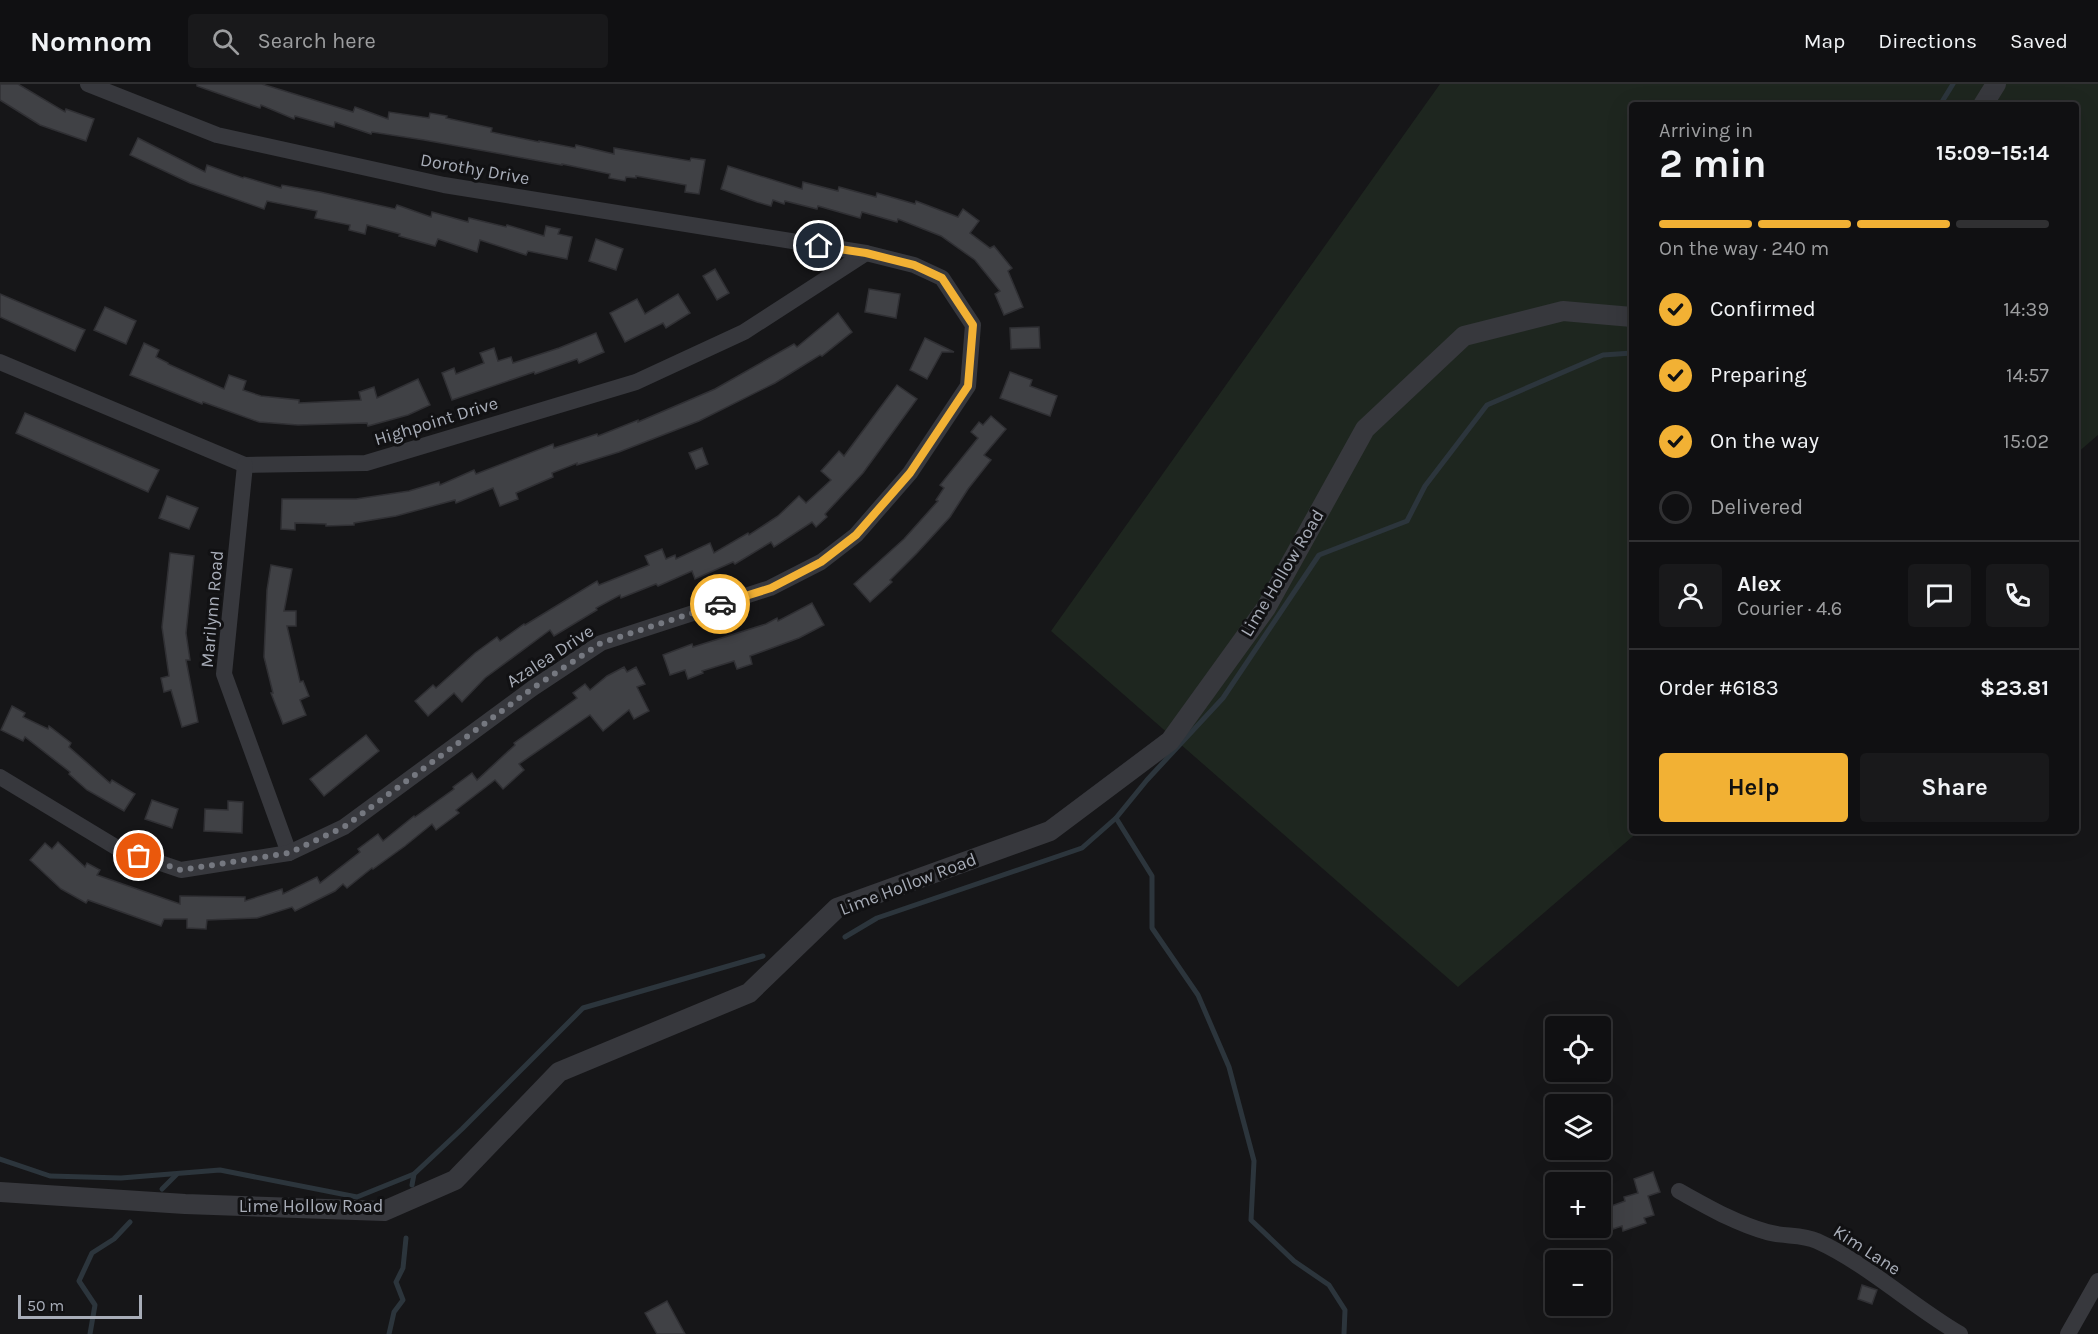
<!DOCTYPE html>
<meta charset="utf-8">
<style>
:root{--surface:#101012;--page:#19191b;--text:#f1f3f6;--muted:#9c9d9f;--line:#303032;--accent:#f2b134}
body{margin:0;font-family:Karla,sans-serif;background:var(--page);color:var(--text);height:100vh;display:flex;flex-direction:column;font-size:22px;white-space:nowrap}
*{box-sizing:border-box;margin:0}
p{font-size:20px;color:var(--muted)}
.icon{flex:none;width:33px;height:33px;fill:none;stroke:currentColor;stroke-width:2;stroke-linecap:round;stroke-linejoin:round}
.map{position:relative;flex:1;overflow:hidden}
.drawer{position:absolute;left:1629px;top:18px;width:450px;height:732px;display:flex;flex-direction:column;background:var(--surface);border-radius:6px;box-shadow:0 6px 24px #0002,0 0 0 2px var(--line)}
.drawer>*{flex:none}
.fabs{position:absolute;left:1545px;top:932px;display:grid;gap:12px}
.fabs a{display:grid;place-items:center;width:66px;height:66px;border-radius:6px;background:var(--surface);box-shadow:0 6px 24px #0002,0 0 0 2px var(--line);font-size:30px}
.scale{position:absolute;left:18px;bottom:15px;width:124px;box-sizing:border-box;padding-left:6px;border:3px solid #a8adb8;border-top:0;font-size:16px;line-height:21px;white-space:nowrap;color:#a8adb8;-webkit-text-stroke:4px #111113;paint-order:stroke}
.pin{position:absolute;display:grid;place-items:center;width:51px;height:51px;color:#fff;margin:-26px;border:3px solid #fff;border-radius:50%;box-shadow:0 2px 6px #0007}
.courier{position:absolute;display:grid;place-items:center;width:60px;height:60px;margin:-30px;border:4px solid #f2b134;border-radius:50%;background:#fff;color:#222;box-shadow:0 2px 8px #0007}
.summary em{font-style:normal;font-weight:700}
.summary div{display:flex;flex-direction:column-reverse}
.summary{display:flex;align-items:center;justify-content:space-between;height:102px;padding:0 30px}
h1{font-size:39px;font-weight:700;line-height:45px}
.bar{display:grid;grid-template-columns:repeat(4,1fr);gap:9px 6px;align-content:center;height:72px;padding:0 30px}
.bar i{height:8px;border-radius:4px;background:var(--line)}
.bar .active{background:var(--accent)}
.bar p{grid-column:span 4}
.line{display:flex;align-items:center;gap:15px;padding:0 30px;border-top:2px solid var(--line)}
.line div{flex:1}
.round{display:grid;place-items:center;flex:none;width:63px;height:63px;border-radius:6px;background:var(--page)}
ol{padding:0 30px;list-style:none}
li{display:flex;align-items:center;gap:18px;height:66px}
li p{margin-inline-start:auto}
li .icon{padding:6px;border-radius:50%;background:var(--accent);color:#111;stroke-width:4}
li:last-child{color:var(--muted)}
li i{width:33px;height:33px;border:3px solid var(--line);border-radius:50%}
.cta{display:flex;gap:12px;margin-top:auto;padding:12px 30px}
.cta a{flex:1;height:69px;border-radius:6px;background:var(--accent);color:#111;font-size:24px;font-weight:700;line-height:69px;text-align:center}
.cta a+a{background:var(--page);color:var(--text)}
header{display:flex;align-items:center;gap:36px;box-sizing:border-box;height:84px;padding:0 30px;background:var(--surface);border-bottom:2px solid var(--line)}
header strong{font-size:28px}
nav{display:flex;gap:33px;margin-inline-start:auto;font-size:21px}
.search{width:420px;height:54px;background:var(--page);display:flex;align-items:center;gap:15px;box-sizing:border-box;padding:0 21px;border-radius:6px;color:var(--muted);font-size:22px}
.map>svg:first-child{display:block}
</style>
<header>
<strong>Nomnom</strong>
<div class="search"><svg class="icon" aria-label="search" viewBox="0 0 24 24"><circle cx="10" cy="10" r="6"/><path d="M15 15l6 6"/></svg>Search here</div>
<nav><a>Map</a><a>Directions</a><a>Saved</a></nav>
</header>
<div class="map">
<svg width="2098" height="1250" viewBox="0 0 2098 1250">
<rect width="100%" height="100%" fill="#161618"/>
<path fill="#1e261f" d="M1440,0H2098V351L2076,370V21H1632V747H1639L1458,903L1051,547Z"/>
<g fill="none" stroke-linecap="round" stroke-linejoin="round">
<g stroke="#2c353c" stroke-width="5">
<path d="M1940,21L1953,0"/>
<path d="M1116,734L1152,792V844L1198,911L1229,983L1254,1077L1251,1136L1294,1177L1329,1201L1345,1226L1344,1250"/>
<path d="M845,853L877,834L1082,764L1116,734L1147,696L1223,614L1319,471L1407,437L1425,402L1487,321L1603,271L1632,269"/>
<path d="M0,1075L50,1092L121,1094L220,1086L357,1113L414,1090L462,1045L583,924L763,872"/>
<path d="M412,1101L414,1090"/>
<path d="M162,1105L177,1090"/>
<path d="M90,1250L95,1221L79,1197L92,1169L114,1155L130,1138"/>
<path d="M389,1250L394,1228L403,1216L396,1198L403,1184L406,1154"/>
</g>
</g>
<g fill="#404145" stroke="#303034" stroke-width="1.5">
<path d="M0,0H18L65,28L66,25L94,35L86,57L40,41L0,16Z"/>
<path d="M197,0H262L353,28L355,23L388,35L389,28L429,34L430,29L447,32L446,34L492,44L491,48L539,58V57L575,64L576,61L614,70V64L690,77L691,74L705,76L700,105L699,110L685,108L686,101L636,92V94L626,93L625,97L609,94L610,90L562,80V81L424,56L372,48L371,50L335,38L334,43L295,32L294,35L261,21L260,24L197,2Z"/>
<path d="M138,54L205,88L207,81L243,94L244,93L281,104L282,101L320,108L395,125L397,121L431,133L432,128L468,138L469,134L506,143L507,141L544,152L546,142L560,145L558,150L572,153L567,175L528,167L526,171L480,156L477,168L438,155L435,162L399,152L400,150L367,141L365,150L349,146L350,141L315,134L317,127L267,117L264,125L190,99L130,71Z"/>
<path d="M728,82L802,105L803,98L838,107L839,103L876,113L877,109L915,120L916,117L958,133L963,125L979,137L970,149L990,164L994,162L1012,184L1008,187L1023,223L1004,231L995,210L1000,207L975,176L941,152L898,135L897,138L862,128L860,134L818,122L817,125L785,117L784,120L773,116L771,122L757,118L721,105Z"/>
<path d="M596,155L623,165L616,186L589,177Z"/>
<path d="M715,185L729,209L717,216L703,192Z"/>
<path d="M869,205L900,210L896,234L865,228Z"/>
<path d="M0,210L85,246L75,267L0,233Z"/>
<path d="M678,210L690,229L666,244L663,239L625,258L610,229L637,215L645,230Z"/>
<path d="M105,223L136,237L126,260L94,246Z"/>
<path d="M838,229L852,248L822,272L820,271L775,299L699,337L619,368L577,381V379L552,389L553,393L516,409L518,415L500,422L493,404L456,419L455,416L396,432L354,439V441L326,442V440L295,439V446L281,445L282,415H356L409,407L439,398L440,401L474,386L476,390L553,360L554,364L597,350L598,352L638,336V338L715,305L794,260L797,263Z"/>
<path d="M1039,243L1040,264L1011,265L1010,244Z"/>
<path d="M596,249L604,268L579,279L577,275L535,290L534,288L452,316L442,289L454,284L456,290L484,279L480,269L494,264L498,277L511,273L513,279L559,264Z"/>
<path d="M925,254L954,268H942L927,295L910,286Z"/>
<path d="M144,259L159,266L156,273L168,279V280L224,305L229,291L246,297L243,306L261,312L299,316V319L361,316L359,308L374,303L377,314L418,295L430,321L408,331L368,342L367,339L298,341L259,338L203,318L202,320L130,291Z"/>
<path d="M1010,288L1032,296L1030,302L1057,312L1050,332L1000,314Z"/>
<path d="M897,301L917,315L863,389L825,430L827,433L816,443L812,438L774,463L771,458L735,480L733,478L695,495L692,487L658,502L656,500L621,514L620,511L596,524L597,526L554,552L550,546L485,594L462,618L454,609L428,632L415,617L433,601L436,604L475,569L497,553L500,557L524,540L525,541L597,497L599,501L649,481L645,472L662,465L666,475L675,471L676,475L710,459L714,469L748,449L749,451L778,432L799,412L806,419L831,396L821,387L839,367L844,372Z"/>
<path d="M25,329L159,386L148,408L16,349Z"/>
<path d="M991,332L1006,345L984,371L991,376L968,405L950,433L917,469L890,496L892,498L870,518L854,500L904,455L938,417L936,416L944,404L940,401L978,354L971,348L979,338L983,341Z"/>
<path d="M702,364L708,380L696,385L689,369Z"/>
<path d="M167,412L198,424L189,445L159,434Z"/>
<path d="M170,469L194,472L186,549L190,576H186L198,638L182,643L171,606L164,608L161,594L169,592L162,543Z"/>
<path d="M271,481L292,485L284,527H296V542H287L300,598L303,597L309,612L300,616L306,631L283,640L271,609H273L264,573L267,506Z"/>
<path d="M812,519L824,541L799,554L750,572L752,580L737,585L734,577L702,587L703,589L688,595L685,586L670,591L663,571L692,560L693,563L766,540L777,534L778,537Z"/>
<path d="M624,583L627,588L636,583L645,600L637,603L649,627L634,635L629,626L603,647L590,631L519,680L524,686L503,705L495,696L456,726L459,729L436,746L432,740L405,762L373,785L372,784L347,804L343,800L335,807L295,827L292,823L257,834L207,836L206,845L187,844V835H164L161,842L88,816L86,819L61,805L30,776L45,759L52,765L58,758L85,783L87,779L100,786L97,791L180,820V812L245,813V817L282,805L283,810L317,793L320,799L360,768L358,765L378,750L383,757L414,732L415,733L454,705L453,703L472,689L477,696L515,661L514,659L577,614L573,609L585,600L590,606L607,592Z"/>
<path d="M12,622L25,629L23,633L48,645L49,642L71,659L69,663L110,699L112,696L135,710L124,727L87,706L69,690L70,688L25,653L23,657L1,646Z"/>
<path d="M366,651L379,667L324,712L310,695Z"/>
<path d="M152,716L178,725L172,744L145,735Z"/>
<path d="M228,717L243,718L242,749L204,747L205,725L228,726Z"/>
<path d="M1653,1088L1660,1108L1648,1112L1654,1131L1644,1134L1646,1139L1623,1147L1622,1142L1613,1145L1606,1124L1625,1117L1624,1113L1638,1109L1634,1095Z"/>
<path d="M1862,1201L1877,1206L1872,1220L1858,1215Z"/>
<path d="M667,1217L685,1250H657L645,1229Z"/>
</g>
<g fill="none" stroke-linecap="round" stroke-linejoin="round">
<g stroke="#37383d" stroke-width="16">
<path d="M0,278L245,381L366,379L636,298L744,248L866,169"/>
<path d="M245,381L224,590L289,769"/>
<path d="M0,693L119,765L181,786L289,769L344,743L533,604L601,559L770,504L821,478L856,451L910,389L968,302L973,241L942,194L914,181L866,169L444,101L217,51L88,0"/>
<path d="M1679,1107C1708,1123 1735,1139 1767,1148C1783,1153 1802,1150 1817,1157C1866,1179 1912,1222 1960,1250"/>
<path d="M2068,1250L2098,1197"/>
</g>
<g stroke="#37383d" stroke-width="20">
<path d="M1983,21L1996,0"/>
<path d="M0,1108L185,1120L384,1127L455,1096L559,988L749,909L837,824L1050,747L1170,657L1266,524L1365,345L1464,252L1563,227L1632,233"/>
</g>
</g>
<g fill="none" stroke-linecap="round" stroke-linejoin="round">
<path stroke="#757880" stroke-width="6" stroke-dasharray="0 10.8" d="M139,772L181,786L289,769L344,743L533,604L601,559L720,520"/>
<path stroke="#f2b134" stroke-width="8" d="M720,520L771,504L821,478L856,451L910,389L968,302L973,241L942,194L914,181L866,169L819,162"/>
</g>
<g text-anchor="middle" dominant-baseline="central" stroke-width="6" stroke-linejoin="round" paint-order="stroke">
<g font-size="18" fill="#a8adb8" stroke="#111113">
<text transform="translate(475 85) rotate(10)">Dorothy Drive</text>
<text transform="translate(436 337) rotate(-17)">Highpoint Drive</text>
<text transform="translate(1282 489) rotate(-59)">Lime Hollow Road</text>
<text transform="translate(212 525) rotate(-85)">Marilynn Road</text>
<text transform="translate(550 572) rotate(-33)">Azalea Drive</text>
<text transform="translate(908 800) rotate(-21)">Lime Hollow Road</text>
<text x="311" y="1122">Lime Hollow Road</text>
<text transform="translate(1867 1166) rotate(33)">Kim Lane</text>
</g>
</g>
</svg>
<div class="fabs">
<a><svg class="icon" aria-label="locate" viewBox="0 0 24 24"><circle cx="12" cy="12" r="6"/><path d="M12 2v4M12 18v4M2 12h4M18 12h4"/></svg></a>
<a><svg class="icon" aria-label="layers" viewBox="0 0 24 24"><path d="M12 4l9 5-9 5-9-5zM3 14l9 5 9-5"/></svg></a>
<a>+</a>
<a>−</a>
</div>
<div class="scale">50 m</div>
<div class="pin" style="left:139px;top:772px;background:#ea580c"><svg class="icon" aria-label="bag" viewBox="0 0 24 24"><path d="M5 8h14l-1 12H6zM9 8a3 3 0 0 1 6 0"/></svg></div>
<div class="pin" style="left:819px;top:162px;background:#1f2937"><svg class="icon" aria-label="home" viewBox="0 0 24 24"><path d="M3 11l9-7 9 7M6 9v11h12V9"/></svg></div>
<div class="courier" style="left:720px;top:520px"><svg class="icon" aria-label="car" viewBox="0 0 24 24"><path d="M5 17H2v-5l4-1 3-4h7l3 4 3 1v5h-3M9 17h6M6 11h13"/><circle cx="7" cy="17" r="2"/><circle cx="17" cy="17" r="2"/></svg></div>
<section class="drawer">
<div class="summary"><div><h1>2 min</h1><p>Arriving in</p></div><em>15:09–15:14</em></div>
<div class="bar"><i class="active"></i><i class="active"></i><i class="active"></i><i></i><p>On the way · 240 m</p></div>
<ol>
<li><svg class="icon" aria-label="check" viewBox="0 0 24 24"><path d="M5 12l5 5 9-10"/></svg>Confirmed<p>14:39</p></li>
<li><svg class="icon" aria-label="check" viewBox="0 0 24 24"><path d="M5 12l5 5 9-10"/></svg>Preparing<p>14:57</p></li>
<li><svg class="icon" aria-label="check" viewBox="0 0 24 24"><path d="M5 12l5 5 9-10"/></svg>On the way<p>15:02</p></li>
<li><i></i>Delivered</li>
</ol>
<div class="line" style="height:108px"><a class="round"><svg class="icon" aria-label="person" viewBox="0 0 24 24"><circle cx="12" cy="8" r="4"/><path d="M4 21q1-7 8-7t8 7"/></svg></a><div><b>Alex</b><p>Courier · 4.6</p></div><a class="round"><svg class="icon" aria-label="chat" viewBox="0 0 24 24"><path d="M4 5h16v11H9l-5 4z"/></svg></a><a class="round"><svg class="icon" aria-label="phone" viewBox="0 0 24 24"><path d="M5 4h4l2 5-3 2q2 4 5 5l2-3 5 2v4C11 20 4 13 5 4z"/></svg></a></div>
<div class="line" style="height:78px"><div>Order #6183</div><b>$23.81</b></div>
<div class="cta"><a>Help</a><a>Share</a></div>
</section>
</div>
